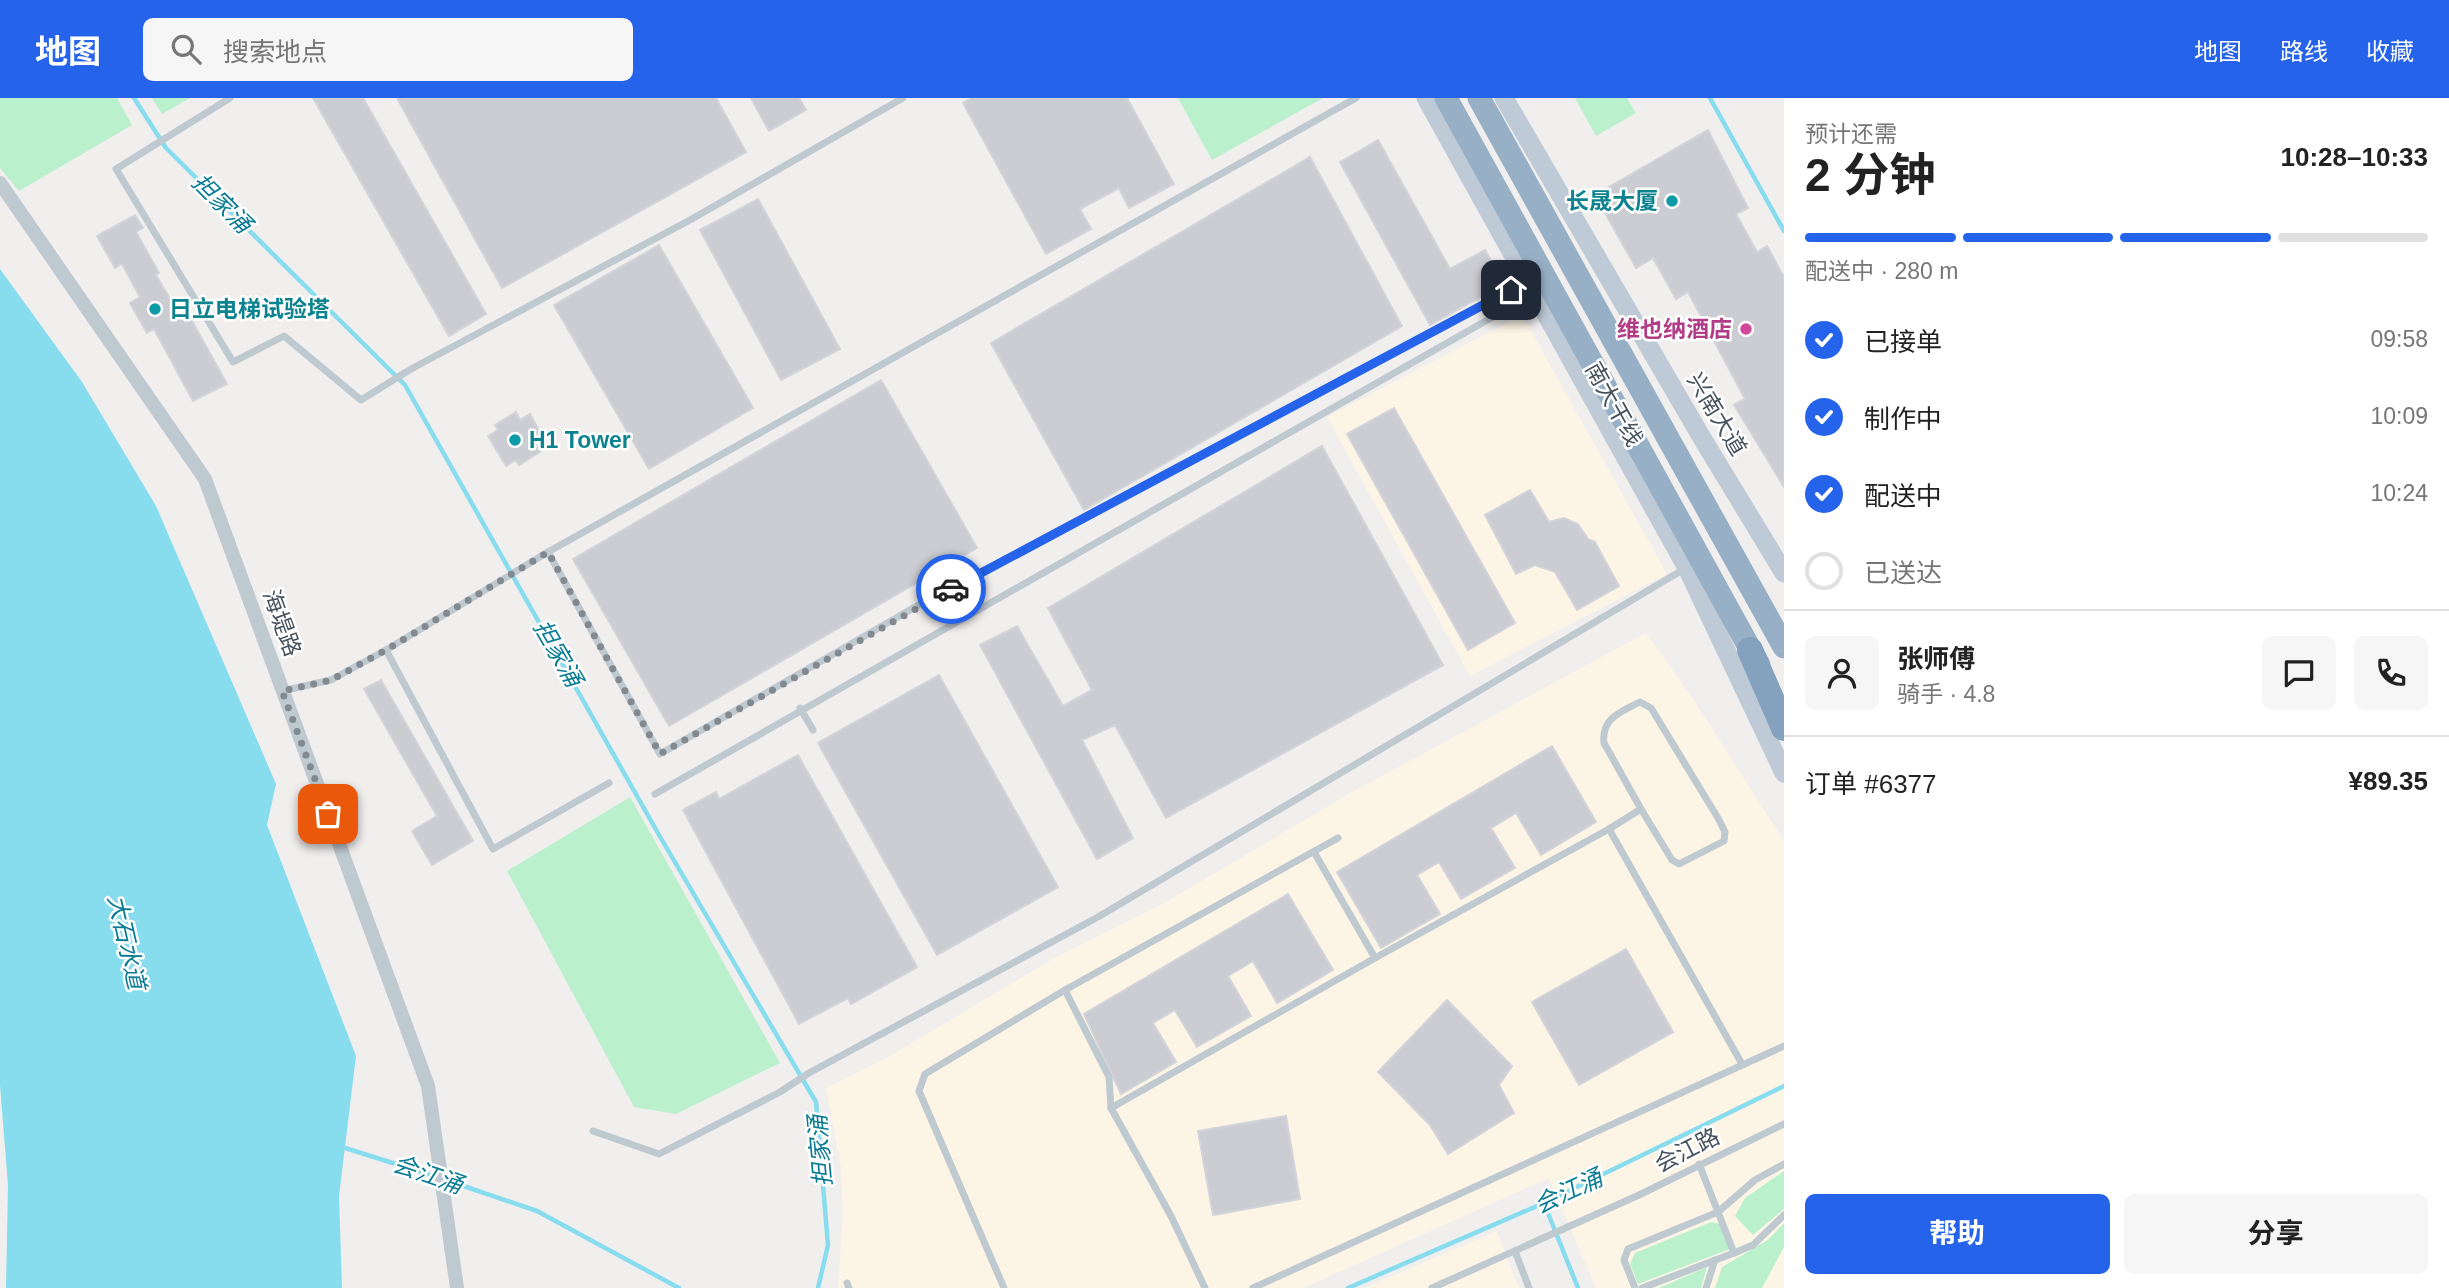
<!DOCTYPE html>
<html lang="zh">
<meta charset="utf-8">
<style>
:root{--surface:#fff;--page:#f6f6f6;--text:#222;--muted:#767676;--line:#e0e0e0;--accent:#2563eb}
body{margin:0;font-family:Helvetica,"Noto Sans SC",sans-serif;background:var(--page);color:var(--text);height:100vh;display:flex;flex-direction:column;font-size:26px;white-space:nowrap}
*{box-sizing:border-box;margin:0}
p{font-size:23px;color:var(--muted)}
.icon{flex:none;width:38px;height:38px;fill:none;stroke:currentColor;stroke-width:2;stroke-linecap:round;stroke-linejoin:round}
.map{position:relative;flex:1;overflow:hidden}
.drawer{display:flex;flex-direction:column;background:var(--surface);width:665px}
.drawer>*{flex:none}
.pin{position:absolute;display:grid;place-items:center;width:60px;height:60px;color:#fff;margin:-30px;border-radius:14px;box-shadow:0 4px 10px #0006}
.courier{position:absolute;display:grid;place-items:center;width:70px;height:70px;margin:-35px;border:5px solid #2563eb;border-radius:50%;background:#fff;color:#222;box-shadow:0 2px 9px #0007}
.overview em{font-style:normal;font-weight:700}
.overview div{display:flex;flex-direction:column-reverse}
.overview{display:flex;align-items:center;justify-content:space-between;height:119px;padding:0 21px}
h1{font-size:46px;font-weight:700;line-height:52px}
.bar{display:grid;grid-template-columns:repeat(4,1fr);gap:10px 7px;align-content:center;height:84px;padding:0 21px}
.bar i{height:9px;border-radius:5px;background:var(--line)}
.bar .current{background:var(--accent)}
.bar p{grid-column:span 4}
.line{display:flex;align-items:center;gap:18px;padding:0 21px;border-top:2px solid var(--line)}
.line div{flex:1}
.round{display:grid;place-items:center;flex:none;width:74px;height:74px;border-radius:10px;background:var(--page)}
ol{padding:0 21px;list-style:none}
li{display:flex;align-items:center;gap:21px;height:77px}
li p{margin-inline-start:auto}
li .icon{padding:7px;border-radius:50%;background:var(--accent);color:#fff;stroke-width:4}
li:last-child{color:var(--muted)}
li i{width:38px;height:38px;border:4px solid var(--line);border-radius:50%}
.action{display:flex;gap:14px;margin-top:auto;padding:14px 21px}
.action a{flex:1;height:80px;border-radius:10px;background:var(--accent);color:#fff;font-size:28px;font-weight:700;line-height:80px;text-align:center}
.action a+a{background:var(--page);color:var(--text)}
header{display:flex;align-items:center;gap:42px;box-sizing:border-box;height:98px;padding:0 35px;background:var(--accent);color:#fff}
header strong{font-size:33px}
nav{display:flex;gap:38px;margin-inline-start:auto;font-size:24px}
.search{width:490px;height:63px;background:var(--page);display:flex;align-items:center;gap:18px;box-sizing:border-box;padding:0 24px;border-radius:10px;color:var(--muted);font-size:26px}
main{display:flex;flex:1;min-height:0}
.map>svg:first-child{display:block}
</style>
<header>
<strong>地图</strong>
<div class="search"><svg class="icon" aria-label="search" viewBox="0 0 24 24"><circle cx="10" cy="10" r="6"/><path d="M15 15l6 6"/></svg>搜索地点</div>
<nav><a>地图</a><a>路线</a><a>收藏</a></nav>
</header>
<main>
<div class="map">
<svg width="1784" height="1190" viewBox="0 0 1784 1190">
<rect width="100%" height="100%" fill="#f1eeee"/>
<g fill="#fcf5e6">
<path d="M1522,217L1667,476L1470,578L1327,319Z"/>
<path d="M1646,535L1693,601L1784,743V1190H1596L1549,1080L1303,1190H838L843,1118L841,1070L826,990L892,957L1056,859L1168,803L1347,697Z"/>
<path d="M1497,1133L1519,1190H1365Z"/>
</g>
<g fill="#bbf0cd">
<path d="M0,0H117L132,27L19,93L0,70Z"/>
<path d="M152,0H190L162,16Z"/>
<path d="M1178,0H1323L1212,62Z"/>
<path d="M1575,0H1627L1636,15L1596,38Z"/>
<path d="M630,699L780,965L676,1016L634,1009L507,773Z"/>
<path d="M1784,1073V1111L1753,1137L1735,1118L1745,1100Z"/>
<path d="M1711,1124L1720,1126L1730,1151L1638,1186L1630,1166L1635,1155Z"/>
<path d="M1784,1125V1149L1762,1190H1715L1722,1169L1768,1142Z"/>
<path d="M1707,1169L1701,1190H1659Z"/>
</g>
<path fill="#87dcee" d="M0,171L82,284L156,408L276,686L267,727L356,958L339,1098L342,1190H6L8,1087L0,987Z"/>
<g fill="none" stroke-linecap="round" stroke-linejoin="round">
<g stroke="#87dcee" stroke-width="4.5">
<path d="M134,0L166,50L405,287L659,737L816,1004L828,1147L818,1190"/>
<path d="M1710,0L1784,133"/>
<path d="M342,1049L437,1079"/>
<path d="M446,1082L537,1113L679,1190"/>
<path d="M1544,1105L1578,1190"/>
<path d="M1348,1190L1544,1105L1784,988"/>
</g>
</g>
<g fill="#cbcdd3" stroke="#d2d4da" stroke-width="2">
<path d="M313,0H363L486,216L449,238Z"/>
<path d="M397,0H716L746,54L502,190Z"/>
<path d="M751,0H799L806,12L769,33Z"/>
<path d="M972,0H1127L1174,86L1129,110L1119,90L1080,111L1091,131L1046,156L963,5Z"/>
<path d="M1708,32L1748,110L1736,116L1757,154L1767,148L1784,179V389L1734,307L1745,301L1688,194L1676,201L1653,160L1636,170L1595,97Z"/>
<path d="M1378,42L1450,171L1485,152L1504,186L1430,227L1340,64Z"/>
<path d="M1310,59L1402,228L1084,412L991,245Z"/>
<path d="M758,101L840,251L781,282L700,132Z"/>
<path d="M135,117L143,130L136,134L159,175L156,177L179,216L186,212L227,286L193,303L154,231L147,235L130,205L140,199L122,166L115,170L97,138Z"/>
<path d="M659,147L753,310L649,371L554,207Z"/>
<path d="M881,282L977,450L669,628L573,461Z"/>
<path d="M1394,310L1515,525L1468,552L1347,336Z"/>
<path d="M516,314L520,322L530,316L543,340L535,345L540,354L519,367L516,362L506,368L488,338L498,332L495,327Z"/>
<path d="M1322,348L1443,567L1166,720L1115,627L1082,642L1133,740L1097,761L980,547L1017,528L1063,608L1092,592L1048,510Z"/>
<path d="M1530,392L1549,424L1564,420L1578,426L1588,441L1595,444L1619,488L1577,512L1555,474L1535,467L1516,476L1485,417Z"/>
<path d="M939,577L1058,789L937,857L818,645Z"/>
<path d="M381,582L473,743L432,767L412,733L437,718L364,591Z"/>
<path d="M1552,648L1596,724L1541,757L1516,715L1491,730L1515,770L1461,801L1439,764L1417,777L1440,816L1381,850L1337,774Z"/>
<path d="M798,657L917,869L851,906L848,900L799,926L683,712L716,694L719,701Z"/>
<path d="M1288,796L1333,872L1277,905L1253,863L1228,878L1251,918L1197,949L1175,912L1153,925L1176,964L1121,996L1084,916Z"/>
<path d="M1626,851L1673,934L1579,987L1532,904Z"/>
<path d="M1447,902L1512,968L1499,987L1514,1015L1448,1056L1430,1027L1378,974Z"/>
<path d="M1286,1018L1300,1101L1213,1117L1198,1033Z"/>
</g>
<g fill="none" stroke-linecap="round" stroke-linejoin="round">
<g stroke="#bec9d0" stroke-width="7">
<path d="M230,0L116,71L233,264L284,238L361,302L411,271L690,122L903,0"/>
<path d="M548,454L1356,0"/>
<path d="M282,593L331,582L386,552"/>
<path d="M800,610L813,632"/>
<path d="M609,685L493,751L386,552L548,454L660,656L915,509L1511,192"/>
<path d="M655,696L1533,196"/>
<path d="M1609,731L1641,711L1672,762L1679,766L1724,743L1725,734L1718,720L1651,610L1640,604C1621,614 1601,620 1604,645L1641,711"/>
<path d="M1314,754L1375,860L1609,731L1742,966"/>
<path d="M1065,892L1109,979L1111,1010"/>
<path d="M593,1033L659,1056L780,994L809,975L1098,819L1686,470"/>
<path d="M1515,1153L1529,1190"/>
<path d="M1734,1155L1753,1147L1784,1117"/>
<path d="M847,1185L849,1190"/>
<path d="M1004,1190L919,993L925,976L1065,892L1338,740"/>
<path d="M1205,1190L1171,1118L1111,1010L1375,860"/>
<path d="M1253,1190L1784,948"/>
<path d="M1432,1190L1639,1097L1784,1026"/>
<path d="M1635,1190L1624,1162L1628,1151L1718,1114L1699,1066"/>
<path d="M1642,1190L1734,1155L1718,1114L1755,1082L1784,1066"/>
<path d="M1706,1190L1715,1162"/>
</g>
<path stroke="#bec9d0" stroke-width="14" d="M0,85L205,381L428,988L457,1190"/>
<g stroke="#becad5" stroke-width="19">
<path d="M1426,0L1687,470L1784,675"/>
<path d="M1504,0L1702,340L1784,475"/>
</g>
<g stroke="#98b0c6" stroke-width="23">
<path d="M1446,0L1759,567"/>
<path d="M1479,0L1784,549"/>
</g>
<path stroke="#84a2be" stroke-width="26" d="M1750,552L1784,630"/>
</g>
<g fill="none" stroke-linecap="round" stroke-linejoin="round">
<path stroke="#82898f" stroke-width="7" stroke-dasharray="0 12.6" d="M328,716L282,593L331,582L386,552L548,454L660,656L951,491"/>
<path stroke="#2563eb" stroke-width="9" d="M951,491L1511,192"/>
</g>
<g fill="#0f9aa8" stroke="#fff" stroke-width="2.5">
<circle cx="1672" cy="103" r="7"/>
<circle cx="155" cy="211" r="7"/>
<circle cx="515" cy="342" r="7"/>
</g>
<circle fill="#d1479c" stroke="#fff" stroke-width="2.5" cx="1746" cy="231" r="7"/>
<g text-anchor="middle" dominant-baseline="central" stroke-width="5" stroke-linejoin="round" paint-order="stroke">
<g font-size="23" font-weight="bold" fill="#0d838f" stroke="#fff" text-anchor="start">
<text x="1658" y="103" text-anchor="end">长晟大厦</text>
<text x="169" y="211">日立电梯试验塔</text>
<text x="529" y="342">H1 Tower</text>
</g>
<g font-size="23" font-weight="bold" fill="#b23c85" stroke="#fff" text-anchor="end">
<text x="1732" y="231">维也纳酒店</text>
</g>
<g font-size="23" fill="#46525c" stroke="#fff">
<text transform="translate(1614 306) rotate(61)">南大干线</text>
<text transform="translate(1717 316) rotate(59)">兴南大道</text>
<text transform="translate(282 525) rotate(70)">海堤路</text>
<text transform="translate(1687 1052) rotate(-27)">会江路</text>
</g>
<g font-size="24" font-style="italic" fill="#0a7c94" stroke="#fff">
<text transform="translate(222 105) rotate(45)">担家涌</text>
<text transform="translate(558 555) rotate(60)">担家涌</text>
<text transform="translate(127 844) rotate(77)">大石水道</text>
<text transform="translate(820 1053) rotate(-95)">担家涌</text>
<text transform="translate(428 1076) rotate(19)">会江涌</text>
<text transform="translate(1568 1093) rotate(-25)">会江涌</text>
</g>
</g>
</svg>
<div class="pin" style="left:328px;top:716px;background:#ea580c"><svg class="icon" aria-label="bag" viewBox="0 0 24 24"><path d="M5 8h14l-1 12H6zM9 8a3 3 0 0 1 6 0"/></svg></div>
<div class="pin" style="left:1511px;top:192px;background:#1f2937"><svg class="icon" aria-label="home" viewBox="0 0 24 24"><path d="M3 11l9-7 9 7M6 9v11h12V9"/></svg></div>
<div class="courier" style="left:951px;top:491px"><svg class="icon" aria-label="car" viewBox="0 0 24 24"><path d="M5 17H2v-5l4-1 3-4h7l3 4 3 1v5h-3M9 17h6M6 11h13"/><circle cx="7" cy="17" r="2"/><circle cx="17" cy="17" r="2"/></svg></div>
</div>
<section class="drawer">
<div class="overview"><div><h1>2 分钟</h1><p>预计还需</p></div><em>10:28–10:33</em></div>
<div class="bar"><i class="current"></i><i class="current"></i><i class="current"></i><i></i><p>配送中 · 280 m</p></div>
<ol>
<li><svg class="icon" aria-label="check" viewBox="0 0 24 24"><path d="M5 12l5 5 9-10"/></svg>已接单<p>09:58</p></li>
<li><svg class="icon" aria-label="check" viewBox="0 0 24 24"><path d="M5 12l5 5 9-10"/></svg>制作中<p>10:09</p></li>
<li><svg class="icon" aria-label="check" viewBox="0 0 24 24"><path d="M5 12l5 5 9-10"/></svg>配送中<p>10:24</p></li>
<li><i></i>已送达</li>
</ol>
<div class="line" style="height:126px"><a class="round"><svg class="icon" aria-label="person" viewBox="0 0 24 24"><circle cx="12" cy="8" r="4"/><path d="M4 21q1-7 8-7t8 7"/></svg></a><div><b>张师傅</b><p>骑手 · 4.8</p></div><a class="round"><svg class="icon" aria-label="chat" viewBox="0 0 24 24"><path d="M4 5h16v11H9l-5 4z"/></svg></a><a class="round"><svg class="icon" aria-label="phone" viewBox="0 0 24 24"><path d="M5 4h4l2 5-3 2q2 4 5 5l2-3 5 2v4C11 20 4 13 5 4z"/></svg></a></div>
<div class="line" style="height:91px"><div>订单 #6377</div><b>¥89.35</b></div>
<div class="action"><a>帮助</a><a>分享</a></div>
</section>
</main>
